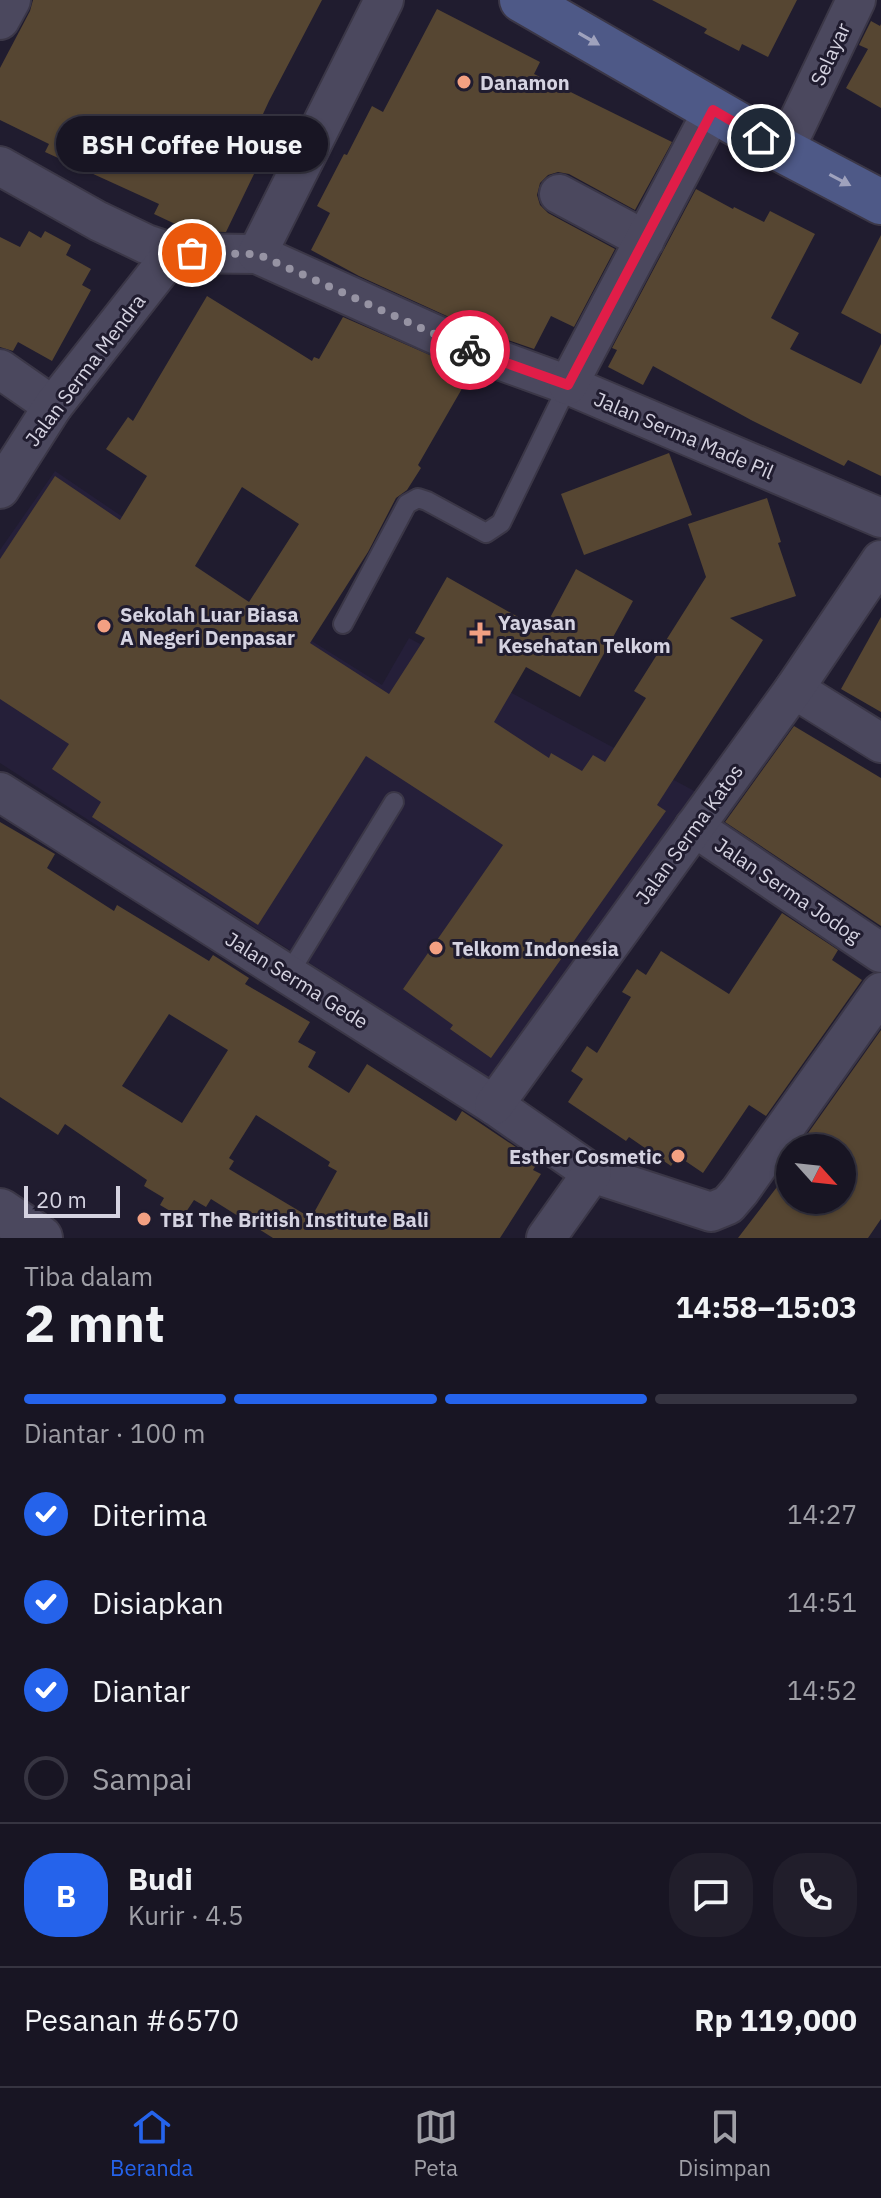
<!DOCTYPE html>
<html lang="id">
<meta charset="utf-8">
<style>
:root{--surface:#181523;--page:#211e2b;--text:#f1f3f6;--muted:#9f9fa6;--line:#363441;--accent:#2563eb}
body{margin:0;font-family:"IBM Plex Sans",sans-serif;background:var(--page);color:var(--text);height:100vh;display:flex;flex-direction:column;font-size:30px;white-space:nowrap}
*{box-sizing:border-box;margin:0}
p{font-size:26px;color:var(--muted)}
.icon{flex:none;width:44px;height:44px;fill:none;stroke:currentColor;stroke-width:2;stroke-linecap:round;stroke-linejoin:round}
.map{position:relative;height:1238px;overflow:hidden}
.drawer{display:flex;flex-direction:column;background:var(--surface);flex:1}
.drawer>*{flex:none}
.needle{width:52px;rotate:117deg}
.fabs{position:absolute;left:776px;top:1134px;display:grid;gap:16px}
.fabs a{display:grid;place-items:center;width:80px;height:80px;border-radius:50%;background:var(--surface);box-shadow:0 2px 6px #0004,0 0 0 2px var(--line);font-size:40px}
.scale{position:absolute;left:24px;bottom:20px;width:96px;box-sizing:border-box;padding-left:8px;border:4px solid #d5d3e1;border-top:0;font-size:22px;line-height:28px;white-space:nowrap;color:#d5d3e1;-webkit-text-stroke:6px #201c2f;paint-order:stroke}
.pin{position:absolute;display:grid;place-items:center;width:68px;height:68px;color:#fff;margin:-34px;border:4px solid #fff;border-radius:50%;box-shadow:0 2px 8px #0007}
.courier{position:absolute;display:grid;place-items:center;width:80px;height:80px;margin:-40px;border:6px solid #e11d48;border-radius:50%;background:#fff;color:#222;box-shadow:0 2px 10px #0007}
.bubble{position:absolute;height:56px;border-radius:28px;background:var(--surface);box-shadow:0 2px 6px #0004,0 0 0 2px var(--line);font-size:26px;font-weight:800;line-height:56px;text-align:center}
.head em{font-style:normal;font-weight:800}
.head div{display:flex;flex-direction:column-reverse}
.head{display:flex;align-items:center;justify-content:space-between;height:136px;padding:0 24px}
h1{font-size:52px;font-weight:800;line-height:60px}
.bar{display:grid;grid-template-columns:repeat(4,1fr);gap:12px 8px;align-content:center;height:96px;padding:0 24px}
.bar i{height:10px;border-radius:6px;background:var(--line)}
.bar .selected{background:var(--accent)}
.bar p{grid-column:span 4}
.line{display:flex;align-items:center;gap:20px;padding:0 24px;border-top:2px solid var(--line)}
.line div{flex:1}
.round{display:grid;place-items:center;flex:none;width:84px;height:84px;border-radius:32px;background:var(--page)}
ol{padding:0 24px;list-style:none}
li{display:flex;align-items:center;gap:24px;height:88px}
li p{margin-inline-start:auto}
li .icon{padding:8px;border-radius:50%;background:var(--accent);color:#fff;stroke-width:4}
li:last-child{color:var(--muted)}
li i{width:44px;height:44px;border:4px solid var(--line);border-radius:50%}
.tab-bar{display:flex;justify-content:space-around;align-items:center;height:112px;border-top:2px solid var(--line);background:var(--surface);font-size:22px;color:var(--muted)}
.tab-bar a{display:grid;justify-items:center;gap:4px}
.tab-bar .selected{color:var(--accent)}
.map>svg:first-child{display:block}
</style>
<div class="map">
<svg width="881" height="1238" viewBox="0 0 881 1238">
<rect width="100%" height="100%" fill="#201c2f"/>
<path fill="#251f39" d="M55,471L232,591L382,685L409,638L700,794L491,1080L0,763V550Z"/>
<g fill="#564632" fill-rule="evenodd">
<path d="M33,0H322L269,101L239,166L254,174L226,232L190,231L154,214L159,204L45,152L49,144L0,120V68L30,11Z"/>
<path d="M652,0H797L768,57L742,44L739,51L704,33L707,29Z"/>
<path d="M437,9L540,62L534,74L672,142L635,210L569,174L558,172L548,175L540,183L537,195L540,205L548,213L615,249L574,327L551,316L534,349L471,327L359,276L311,250L330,213L317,206L344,154L347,155L372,106L383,112Z"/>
<path d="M871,21L880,26L881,24V108L846,88L868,49L859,45Z"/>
<path d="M696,189L733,209L734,207L764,222L770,211L815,234L771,318L799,333L790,349L861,384L881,344V476L848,460L844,466L751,420L653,366L643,385L608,367L617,350L612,348Z"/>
<path d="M29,231L41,238L45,231L71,245L66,255L91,269L82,285L91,290L52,361L18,342L13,351L0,347V237L20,247Z"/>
<path d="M881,235V334L841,313Z"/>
<path d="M207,296L312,361L314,357L319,359L343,317L471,373L418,465L421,468L407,490L396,498L368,552L310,643L389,694L425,638L415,633L447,577L543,631L576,569L633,601L580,697L526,667L494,722L549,758L551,753L582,771L593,755L605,762L646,698L634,691L706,577L688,524L767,498L781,542L778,543L796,596L730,618L763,640L657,805L666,811L491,1058L450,1029L453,1025L403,989L503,845L366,756L258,925L92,817L101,802L52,769L69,744L0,699V559L55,476L120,520L147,476L106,449L128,417L133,421ZM242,487L299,524L249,602L195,566Z"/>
<path d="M669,453L692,515L584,555L561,494Z"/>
<path d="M881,617V712L841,689Z"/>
<path d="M794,726L881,778V926L725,822Z"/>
<path d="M0,822L55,854L47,868L114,911L117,905L209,961L213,955L249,978L245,984L310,1022L298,1042L316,1052L308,1067L349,1093L367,1064L456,1121L462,1111L538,1162L533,1170L541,1174L500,1238H273L211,1199L206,1207L194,1200L182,1218L160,1205L164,1198L144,1186L147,1180L65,1124L58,1135L0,1097ZM169,1014L228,1050L182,1123L122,1086ZM256,1115L330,1162L328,1166L337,1171L311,1218L229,1169L234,1161L229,1158Z"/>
<path d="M782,913L838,950L832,960L862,980L766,1116L749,1105L703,1173L678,1156L671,1166L629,1137L626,1141L568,1102L583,1079L571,1071L587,1046L597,1053L631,997L622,992L637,969L646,975L661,951L729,994Z"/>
<path d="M881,1030V1219L868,1238H738L790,1170V1200H842V1148H825L806,1136Z"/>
</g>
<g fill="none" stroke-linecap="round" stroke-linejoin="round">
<g stroke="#3b3747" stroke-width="22">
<g id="service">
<path d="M343,624L407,504L418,498L427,501L486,533L501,523L568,385"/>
<path d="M288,975L394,802"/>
</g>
</g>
<g stroke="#3b3747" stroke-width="42">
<g id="minor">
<path d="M0,20L11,0"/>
<path d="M784,151L856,0"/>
<path d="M0,166L98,221L146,244L173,253L257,254L463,347L568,385L881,518"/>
<path d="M559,194L645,240"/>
<path d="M257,254L384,0"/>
<path d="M0,369L53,406"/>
<path d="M568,385L713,110"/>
<path d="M0,489L53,406L173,253"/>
<path d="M794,689L881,743"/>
<path d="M0,792L494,1105L592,1173L711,1212L728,1205L740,1191L881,992"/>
<path d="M694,827L881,953"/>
<path d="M494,1105L794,689L881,560"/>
<path d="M546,1238L592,1173"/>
</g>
</g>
<g stroke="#3b3747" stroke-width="48">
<path id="tertiary" d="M0,1211L40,1238"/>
</g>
<g stroke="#3b3747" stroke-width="48">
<path id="secondary" d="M522,0L784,151L881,202"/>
</g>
<use href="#service" stroke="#4b485e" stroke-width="18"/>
<use href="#minor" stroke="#4b485e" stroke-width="38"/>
<use href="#tertiary" stroke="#4b485e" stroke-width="44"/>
<use href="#secondary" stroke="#4e5987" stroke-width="44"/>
</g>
<defs><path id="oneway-solid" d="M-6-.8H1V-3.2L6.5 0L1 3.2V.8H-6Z" transform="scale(2)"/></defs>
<g fill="#9fa2bd">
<use href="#oneway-solid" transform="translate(589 39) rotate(30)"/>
<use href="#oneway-solid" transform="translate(840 180) rotate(28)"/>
</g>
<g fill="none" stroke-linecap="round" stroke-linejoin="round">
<path stroke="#9693a3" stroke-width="8" stroke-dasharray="0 14.4" d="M192,253L257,254L470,350"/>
<path stroke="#e11d48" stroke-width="10" d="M470,350L568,385L713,110L761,138"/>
</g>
<g fill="#f3a082" stroke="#201c2f" stroke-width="3">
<circle cx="464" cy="82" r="8"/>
<circle cx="104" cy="626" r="8"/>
<path d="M476 621h8v8h8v8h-8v8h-8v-8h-8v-8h8z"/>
<circle cx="436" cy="948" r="8"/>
<circle cx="678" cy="1156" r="8"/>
<circle cx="144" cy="1219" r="8"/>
</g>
<g text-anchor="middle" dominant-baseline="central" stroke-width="6" stroke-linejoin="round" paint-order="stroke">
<g font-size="20" fill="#d5d3e1" stroke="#201c2f">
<text transform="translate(830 54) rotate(-65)">Selayar</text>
<text transform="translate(85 370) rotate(-53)">Jalan Serma Mendra</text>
<text transform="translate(684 435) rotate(23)">Jalan Serma Made Pil</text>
<text transform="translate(689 834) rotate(-54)">Jalan Serma Katos</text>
<text transform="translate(788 890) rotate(34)">Jalan Serma Jodog</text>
<text transform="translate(297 980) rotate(32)">Jalan Serma Gede</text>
</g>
<g font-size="20" font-weight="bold" fill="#d5d3e1" stroke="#201c2f" text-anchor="start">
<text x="480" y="82">Danamon</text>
<text x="120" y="614">Sekolah Luar Biasa<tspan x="120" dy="23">A Negeri Denpasar</tspan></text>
<text x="498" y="622">Yayasan<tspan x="498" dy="23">Kesehatan Telkom</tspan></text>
<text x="452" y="948">Telkom Indonesia</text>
<text x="662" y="1156" text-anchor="end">Esther Cosmetic</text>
<text x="160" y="1219">TBI The British Institute Bali</text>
</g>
</g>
</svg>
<div class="fabs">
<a><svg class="needle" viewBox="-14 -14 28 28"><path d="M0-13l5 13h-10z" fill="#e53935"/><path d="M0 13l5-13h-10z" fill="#9f9fa6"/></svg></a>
</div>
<div class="scale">20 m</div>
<div class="pin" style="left:192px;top:253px;background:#ea580c"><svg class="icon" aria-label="bag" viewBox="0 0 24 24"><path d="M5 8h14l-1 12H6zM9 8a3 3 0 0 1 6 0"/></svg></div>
<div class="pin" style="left:761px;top:138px;background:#1f2937"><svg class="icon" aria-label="home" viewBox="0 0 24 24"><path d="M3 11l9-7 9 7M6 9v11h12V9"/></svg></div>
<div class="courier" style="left:470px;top:350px"><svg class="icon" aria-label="bike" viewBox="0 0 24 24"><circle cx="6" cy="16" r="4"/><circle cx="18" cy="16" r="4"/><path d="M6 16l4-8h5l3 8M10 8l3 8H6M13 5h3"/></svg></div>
<div class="bubble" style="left:56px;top:116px;width:272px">BSH Coffee House</div>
</div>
<section class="drawer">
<div class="head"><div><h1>2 mnt</h1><p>Tiba dalam</p></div><em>14:58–15:03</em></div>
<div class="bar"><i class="selected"></i><i class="selected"></i><i class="selected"></i><i></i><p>Diantar · 100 m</p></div>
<ol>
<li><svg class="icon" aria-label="check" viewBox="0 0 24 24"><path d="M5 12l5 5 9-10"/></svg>Diterima<p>14:27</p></li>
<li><svg class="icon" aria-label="check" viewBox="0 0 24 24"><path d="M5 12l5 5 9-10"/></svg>Disiapkan<p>14:51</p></li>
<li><svg class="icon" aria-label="check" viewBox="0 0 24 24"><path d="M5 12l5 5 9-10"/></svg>Diantar<p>14:52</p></li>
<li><i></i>Sampai</li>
</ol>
<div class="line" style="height:144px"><b class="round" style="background:var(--accent);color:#fff">B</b><div><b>Budi</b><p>Kurir · 4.5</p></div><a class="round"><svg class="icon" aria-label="chat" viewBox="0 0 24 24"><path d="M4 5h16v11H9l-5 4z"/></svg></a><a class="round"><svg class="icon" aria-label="phone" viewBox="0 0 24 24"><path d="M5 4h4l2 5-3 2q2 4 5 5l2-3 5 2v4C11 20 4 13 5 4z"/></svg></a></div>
<div class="line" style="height:104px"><div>Pesanan #6570</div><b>Rp 119,000</b></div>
</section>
<nav class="tab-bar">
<a class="selected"><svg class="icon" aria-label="home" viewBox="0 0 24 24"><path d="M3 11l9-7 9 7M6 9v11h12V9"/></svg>Beranda</a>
<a><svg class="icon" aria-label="map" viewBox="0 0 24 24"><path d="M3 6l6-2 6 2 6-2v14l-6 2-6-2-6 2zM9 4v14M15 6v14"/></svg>Peta</a>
<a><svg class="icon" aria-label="saved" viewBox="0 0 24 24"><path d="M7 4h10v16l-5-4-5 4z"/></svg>Disimpan</a>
</nav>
